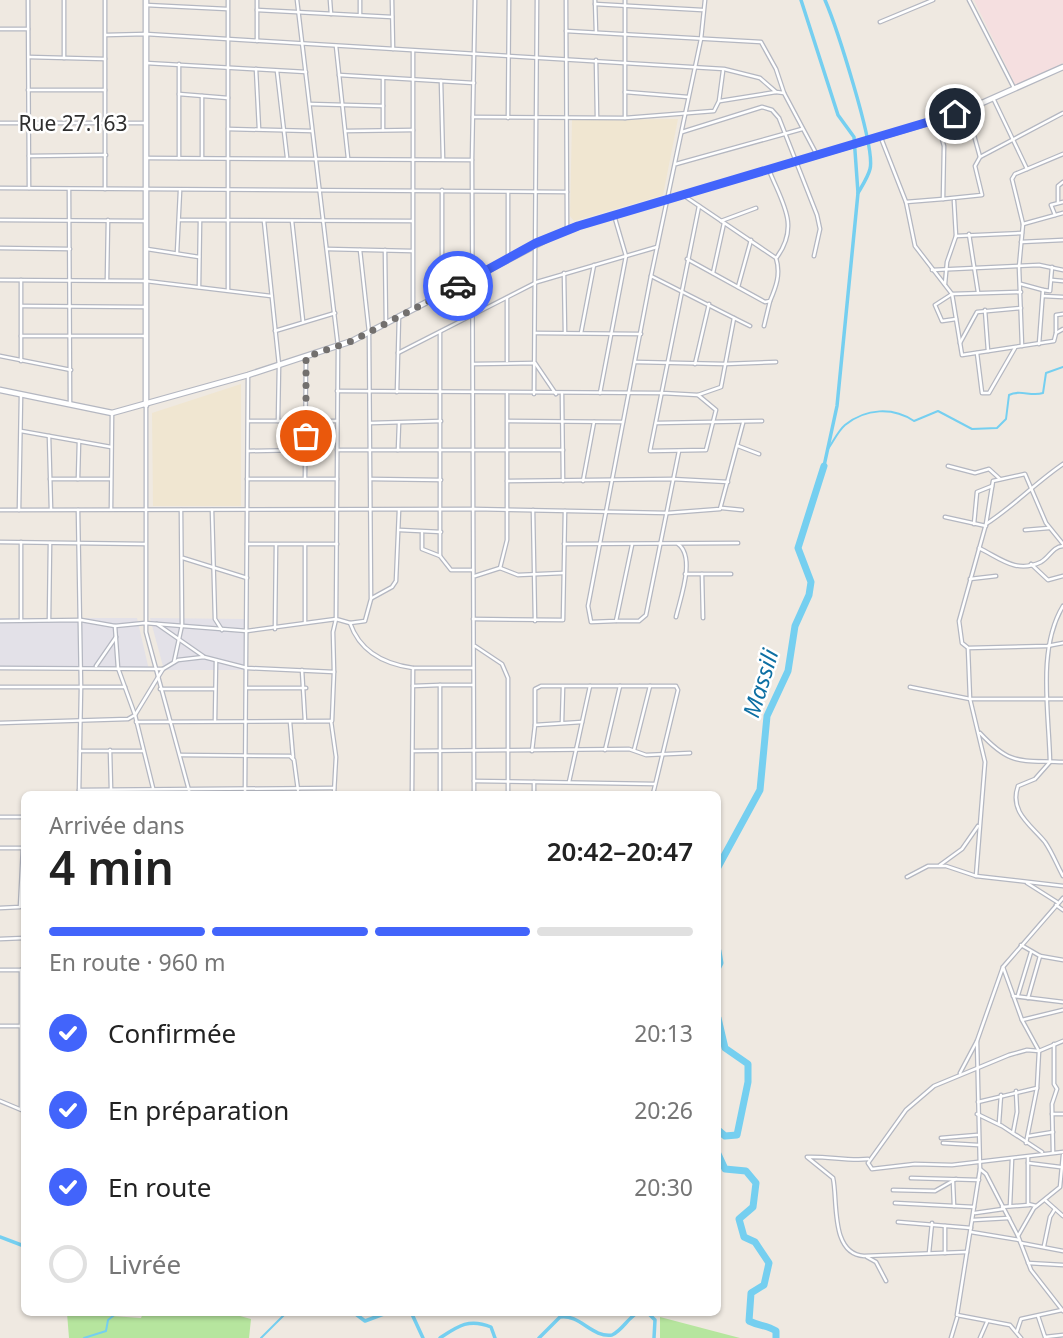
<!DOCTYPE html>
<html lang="fr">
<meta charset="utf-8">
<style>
:root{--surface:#fff;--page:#f6f6f6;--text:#222;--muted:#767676;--line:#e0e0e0;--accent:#4264fb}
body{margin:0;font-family:"Noto Sans",sans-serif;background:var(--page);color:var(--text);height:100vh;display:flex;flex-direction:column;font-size:26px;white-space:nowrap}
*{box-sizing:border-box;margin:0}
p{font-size:23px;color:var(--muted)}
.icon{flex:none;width:38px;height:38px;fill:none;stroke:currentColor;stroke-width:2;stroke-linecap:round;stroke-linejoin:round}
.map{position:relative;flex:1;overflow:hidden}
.details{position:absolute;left:21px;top:791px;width:700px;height:525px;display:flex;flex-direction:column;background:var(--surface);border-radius:10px;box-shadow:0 2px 5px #0004}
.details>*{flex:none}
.pin{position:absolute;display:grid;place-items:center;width:60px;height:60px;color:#fff;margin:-30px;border:4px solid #fff;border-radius:50%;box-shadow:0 2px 7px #0007}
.courier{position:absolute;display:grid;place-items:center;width:70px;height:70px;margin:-35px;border:5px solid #4264fb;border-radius:50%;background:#fff;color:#222;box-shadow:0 2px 9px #0007}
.head em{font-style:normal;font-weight:600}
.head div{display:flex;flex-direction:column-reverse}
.head{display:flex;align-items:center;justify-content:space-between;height:119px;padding:0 28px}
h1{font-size:46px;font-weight:600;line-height:52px}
.bar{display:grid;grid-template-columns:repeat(4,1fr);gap:10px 7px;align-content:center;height:84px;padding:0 28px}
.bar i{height:9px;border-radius:5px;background:var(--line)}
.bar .on{background:var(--accent)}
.bar p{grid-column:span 4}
ol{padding:0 28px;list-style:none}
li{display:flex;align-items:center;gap:21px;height:77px}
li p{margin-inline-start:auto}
li .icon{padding:7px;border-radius:50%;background:var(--accent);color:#fff;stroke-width:4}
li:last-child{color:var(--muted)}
li i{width:38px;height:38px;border:4px solid var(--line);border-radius:50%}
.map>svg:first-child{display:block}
</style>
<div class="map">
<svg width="1063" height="1338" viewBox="0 0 1063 1338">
<rect width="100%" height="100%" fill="#efe9e1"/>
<g fill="#e3e1e8">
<path d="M0,618H137L149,670L0,669Z"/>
<path d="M150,618L244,619V670H164Z"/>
</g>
<g fill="#f0e6d1">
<path d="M678,119L663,195L574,221L570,216L572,120Z"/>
<path d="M241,384V506H153L152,413Z"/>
</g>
<path fill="#f5dfe0" d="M974,0H1063V63L1016,86Z"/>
<g fill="#b6e59e">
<path d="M229,1313L251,1319L249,1338H69L67,1313L141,1318L143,1313Z"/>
<path d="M660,1317L740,1338H660Z"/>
</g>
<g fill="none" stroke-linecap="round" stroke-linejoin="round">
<g stroke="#75cff0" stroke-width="2">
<path d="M828,449C833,442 838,431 845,425C866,408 893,407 914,421L938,411L972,429L997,428L1006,419L1009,395C1020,389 1031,397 1043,393L1046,373L1063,367"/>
<path d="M84,1338L106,1331L108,1320L118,1312"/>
<path d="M261,1338L287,1312"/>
</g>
<g stroke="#75cff0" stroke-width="3.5">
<path d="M801,0L838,115L854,137L858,193L837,406L824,466"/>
<path d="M825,0C835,23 876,147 870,169C868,177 862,186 858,193"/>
<path d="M0,1237L24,1246"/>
<path d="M353,1312L365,1321L389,1312"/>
<path d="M411,1312L423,1338"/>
<path d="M640,1312L649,1314L655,1320L654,1338"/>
<path d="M440,1338C458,1326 469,1318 491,1327L495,1338"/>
<path d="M539,1338L560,1317C580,1314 592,1338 612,1335C623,1330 628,1317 639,1312"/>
</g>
<g stroke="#75cff0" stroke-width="7">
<path d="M718,867L760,790L767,716L788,671L795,626L809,595L811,582L798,548L824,466"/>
<path d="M718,951L720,963L718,967"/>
<path d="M718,1018L725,1048L748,1064V1082L737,1135L725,1136L718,1130"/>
<path d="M718,1154L725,1169L746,1171L756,1183L753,1207L739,1219L744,1237L755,1242L769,1263L764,1285L751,1293L749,1321C759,1326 767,1325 776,1331V1338"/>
</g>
<g stroke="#b4b7c1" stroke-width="5">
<g id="street">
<path d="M28,0L29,188"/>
<path d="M105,0V189"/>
<path d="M228,0V290"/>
<path d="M257,0V41"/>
<path d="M297,0L338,346L336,619L350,623C360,652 384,664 413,668L412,794"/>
<path d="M330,0L331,14"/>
<path d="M360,0V14"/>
<path d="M392,0L393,49"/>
<path d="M566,0L567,228"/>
<path d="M595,0L596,32"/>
<path d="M969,0L1014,88"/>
<path d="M595,4L702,10"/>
<path d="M146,5L227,9"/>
<path d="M257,10L392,17"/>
<path d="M880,22L933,0"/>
<path d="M0,29H28"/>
<path d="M566,31L761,42L776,69L784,93"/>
<path d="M106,35L146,34L724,69L760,78L776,92L784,93L817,155"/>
<path d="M336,46L348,158"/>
<path d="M413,51V309"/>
<path d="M29,57L105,59"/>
<path d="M64,58V0"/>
<path d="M596,60L597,117"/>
<path d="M146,63L306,72"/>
<path d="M179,64V158"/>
<path d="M256,69L259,129"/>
<path d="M277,71L287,157"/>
<path d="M339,75L474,83"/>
<path d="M441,81L443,159"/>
<path d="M28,90H105"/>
<path d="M625,92L688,97"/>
<path d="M179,94L228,98"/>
<path d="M202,96V158"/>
<path d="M994,100L1027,169"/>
<path d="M720,101L776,92"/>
<path d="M310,104L383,106"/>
<path d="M967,110L980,157"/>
<path d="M473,117L625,118L714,111L719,101L723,71"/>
<path d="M508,118L509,0"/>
<path d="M625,118V0"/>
<path d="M937,122L944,146L943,199L982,195L975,166L980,157L1063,113"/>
<path d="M0,123H146"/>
<path d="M228,129L312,131"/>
<path d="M383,130V78"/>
<path d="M346,131L413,130"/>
<path d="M682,132L762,107L772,110L779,118L817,215L820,229L814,256"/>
<path d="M881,138L906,202L915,246L952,294L962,355L1054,341L1056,333L1063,329"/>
<path d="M29,156L106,155"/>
<path d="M146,158L472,160"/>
<path d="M676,164L802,129"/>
<path d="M769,170C782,203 800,225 777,257"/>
<path d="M0,188L567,192"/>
<path d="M69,189L70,403"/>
<path d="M508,192V258"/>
<path d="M683,195L776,258C781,274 776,287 770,301L765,302L687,259"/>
<path d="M954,201L956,236L1022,233"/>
<path d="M906,202L943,199"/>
<path d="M1058,202V186L1063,182"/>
<path d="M1055,215L1051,205L1063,202"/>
<path d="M0,220L146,221"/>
<path d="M179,220L412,221"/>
<path d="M264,221L279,365L278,421"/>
<path d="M292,221L303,321"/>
<path d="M721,221L756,208"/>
<path d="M1023,224L1063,213"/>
<path d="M969,234L978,292"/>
<path d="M1021,242L1063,240"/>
<path d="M0,248L70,249"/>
<path d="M147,249L199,257"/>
<path d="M328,249L412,251"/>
<path d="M385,250L386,324"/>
<path d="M177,253L180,191"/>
<path d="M932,270L1039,265L1063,270"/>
<path d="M564,273L565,333"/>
<path d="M713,273L724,223"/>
<path d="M651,276L734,318L721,387L698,395"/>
<path d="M107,279L108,220"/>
<path d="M0,280L146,281L271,296"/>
<path d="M1052,280L1063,281"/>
<path d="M945,284L947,262L956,236"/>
<path d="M1021,284L1043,290L1039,344"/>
<path d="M199,287L200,221"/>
<path d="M738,287L751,240"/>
<path d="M1043,290L1050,291L1052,267"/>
<path d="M442,292V190"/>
<path d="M1043,296L1063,297"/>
<path d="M507,298V361"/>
<path d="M22,306L144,307"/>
<path d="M985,310L988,351"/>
<path d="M734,318L750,326"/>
<path d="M956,319L942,321L935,305L952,294L1021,292"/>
<path d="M764,326L770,301"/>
<path d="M275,331L335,313"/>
<path d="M440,332V556L451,570H473"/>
<path d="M1056,332V315L1063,314"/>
<path d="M536,333L641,334"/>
<path d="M581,333L594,265"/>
<path d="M21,336H146"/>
<path d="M960,343L977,312L1021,308"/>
<path d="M1022,346L1019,267L1023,224L1012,179L1015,174L1063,154"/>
<path d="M398,353L537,282L657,247"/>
<path d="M977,353L982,393H989L1015,348"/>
<path d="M0,356L71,370"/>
<path d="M21,361V280"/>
<path d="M636,362L725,364L776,362"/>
<path d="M474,364L535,363L556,394"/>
<path d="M695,364L709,304"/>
<path d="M337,391L662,393L698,395L716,410L706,450L650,451L699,206"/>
<path d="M397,392L399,316"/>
<path d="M600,393L626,256L614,215"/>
<path d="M534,394L537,0"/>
<path d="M562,394L563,481"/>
<path d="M146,405V632L190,794"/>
<path d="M249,421H337"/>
<path d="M508,421L623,422"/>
<path d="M371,423L441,421"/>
<path d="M657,423L762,421"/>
<path d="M21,431L111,447"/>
<path d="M49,436L51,509"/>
<path d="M738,446L759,454"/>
<path d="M337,450H563"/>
<path d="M398,450L399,423"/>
<path d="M248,451L304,450"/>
<path d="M948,466L975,473L989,469L1000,479"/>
<path d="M305,478L306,357"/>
<path d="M50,479H110"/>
<path d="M78,479L79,441"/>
<path d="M247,479H337"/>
<path d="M371,479L441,480"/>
<path d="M507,481L672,479L728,482"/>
<path d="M583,481L594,422"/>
<path d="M722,508L742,510"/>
<path d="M111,509L112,413"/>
<path d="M0,510L474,509L668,513L720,509L743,423"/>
<path d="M19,510L21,396"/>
<path d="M78,510L81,688L79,794"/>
<path d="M212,510L215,619L222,630"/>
<path d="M533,510L535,621"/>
<path d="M945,517L986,526"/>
<path d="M974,524L977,492L992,486"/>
<path d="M986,524C1014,506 1035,483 1063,464"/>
<path d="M400,530L441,532"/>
<path d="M1025,530L1049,528"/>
<path d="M422,533V549L440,556"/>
<path d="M0,542L145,544"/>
<path d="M21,542V619"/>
<path d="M247,544H337"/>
<path d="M564,544L738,543"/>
<path d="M632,545L616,621L591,622L588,606L651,276L701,39L705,0"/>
<path d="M979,548C1000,558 1016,574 1041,562C1050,557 1052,547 1063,546"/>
<path d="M183,558L247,578"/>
<path d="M1031,564L1048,580L1063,576"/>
<path d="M500,568L507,540V394"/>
<path d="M685,574H731"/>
<path d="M702,574L703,618"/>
<path d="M475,576L500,568L518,575L563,573"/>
<path d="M970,579L996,576"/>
<path d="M372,598L392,587L396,581L399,510"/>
<path d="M1063,606C1037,649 1049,712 1050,762L1035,779L1018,786C1009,812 1031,825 1045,842C1052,852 1057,865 1063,876"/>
<path d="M676,617C680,599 696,557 678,544"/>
<path d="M473,619L563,620L565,511"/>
<path d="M49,620L50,543"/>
<path d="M0,621L81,620L115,626L145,623L247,631L336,619L333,632L334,672L247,668L204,657L178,660L163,669L0,668"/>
<path d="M617,621H639L646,615L679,451"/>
<path d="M305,622V545"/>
<path d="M350,623L365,621L371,599L369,332L360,250"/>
<path d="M157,624L203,656"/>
<path d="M115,626L118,668L135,715L153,788"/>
<path d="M275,629L276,545"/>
<path d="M475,646L502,664L508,678V794"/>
<path d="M967,647L962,643L959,621L986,524L993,481L1025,474L1046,523L1063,544"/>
<path d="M174,662L182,625L181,510"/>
<path d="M96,666L116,637"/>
<path d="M414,668H473"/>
<path d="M302,670L305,721"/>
<path d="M413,686L440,685"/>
<path d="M0,687H125"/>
<path d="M910,687L970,699H1063"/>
<path d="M247,688H306"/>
<path d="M160,689H215"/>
<path d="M215,720L216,661"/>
<path d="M332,721L334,672"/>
<path d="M136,722L331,721L336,757L334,794"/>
<path d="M290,722L293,757"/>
<path d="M562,722L563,687"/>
<path d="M0,723L128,719L135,715L163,669"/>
<path d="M535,725V689L541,686H676L678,690L653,794"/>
<path d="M980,733C1011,766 1019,760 1063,762"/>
<path d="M110,750L111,789"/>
<path d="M605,750L620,686"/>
<path d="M634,750L650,686"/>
<path d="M80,751H143"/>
<path d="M414,751L629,749L646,755L690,753"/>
<path d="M532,751L535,725L582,722"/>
<path d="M180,755L290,756L294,760L298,790"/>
<path d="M474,781L655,784"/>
<path d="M534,782V794"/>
<path d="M569,782L590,686"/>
<path d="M79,790L334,788"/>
<path d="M245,794L248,375"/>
<path d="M440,794V685H473"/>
<path d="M474,794L472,160L475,0"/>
<path d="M0,817H24"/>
<path d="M0,848H24"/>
<path d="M940,865L962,849L978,826"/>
<path d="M976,876L985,762L970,699L968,648L1047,646L1063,643"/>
<path d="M907,877L928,866H946L976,876L1063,886"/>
<path d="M1027,883L1057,902"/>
<path d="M1056,905L1063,910"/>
<path d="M0,908L20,907L23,848"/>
<path d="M0,939L24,938"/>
<path d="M1021,945L1040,956L1063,960"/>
<path d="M1003,967L1022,1020L1039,1051L1037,1088L1026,1143"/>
<path d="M0,970H24"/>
<path d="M1018,995L1031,952"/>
<path d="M1013,996L1063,1002"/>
<path d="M1028,998L1040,956"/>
<path d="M1022,1020L1063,1010"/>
<path d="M0,1026H24"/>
<path d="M977,1041L980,1169L957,1315L1010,1325L1021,1338"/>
<path d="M1063,1041L1039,1051L1027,1050L1009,1055L934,1086L906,1110L868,1163L872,1169L915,1164L952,1165L1063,1152"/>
<path d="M960,1073L977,1041L1003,967L1063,898"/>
<path d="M0,1101L24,1111"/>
<path d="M978,1102L1037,1088"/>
<path d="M21,1109V970"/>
<path d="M977,1114L1002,1126L1042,1152"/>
<path d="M1052,1114H1063"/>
<path d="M999,1123L1001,1095"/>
<path d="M1013,1133L1017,1112L1016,1091"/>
<path d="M1029,1136L1053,1132"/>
<path d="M941,1138L977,1135"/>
<path d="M943,1143L978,1145"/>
<path d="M1053,1152L1052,1104L1057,1089L1054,1084V1044"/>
<path d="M1028,1157V1163L1060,1167"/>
<path d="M868,1159C847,1161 828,1156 807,1157L833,1178C838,1200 830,1254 864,1256L967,1252"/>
<path d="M1028,1163V1204L1036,1206"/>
<path d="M980,1169L986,1174L1018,1236L1031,1270L1063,1311"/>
<path d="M911,1178L979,1180"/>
<path d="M953,1182L954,1206"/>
<path d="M893,1190L935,1191L956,1179"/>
<path d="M1045,1200L1063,1216"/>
<path d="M895,1203L974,1207"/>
<path d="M1010,1206L1012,1159"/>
<path d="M1002,1207L1029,1205"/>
<path d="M975,1213L1003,1209"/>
<path d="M973,1220L1009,1218"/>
<path d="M898,1222L971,1228"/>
<path d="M945,1226V1253"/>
<path d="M971,1232L1019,1240"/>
<path d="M1018,1236L1034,1208L1060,1187L1063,1155"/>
<path d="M1021,1243L1063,1251"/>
<path d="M1044,1246L1050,1217L1055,1209"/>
<path d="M929,1253L932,1223"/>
<path d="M867,1257L876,1262L886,1281"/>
<path d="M1028,1263L1063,1265"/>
<path d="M1038,1316L1045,1337L1063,1335"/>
<path d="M1017,1331L1021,1319L1062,1310"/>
<path d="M951,1338L957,1318"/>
<path d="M980,1338L987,1322"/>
</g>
</g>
<g stroke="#b4b7c1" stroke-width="7">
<g id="secondary">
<path d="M0,390L112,413L248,375L352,341L567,229L955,115L1063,67"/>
<path d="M146,405V0"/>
</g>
</g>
<use href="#street" stroke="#fff" stroke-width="2.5"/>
<use href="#secondary" stroke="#fff" stroke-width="4.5"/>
</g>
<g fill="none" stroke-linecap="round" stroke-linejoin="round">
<path stroke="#726f6d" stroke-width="7" stroke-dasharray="0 12.6" d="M306,436V357L352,341L458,286"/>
<path stroke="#4264fb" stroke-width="9" d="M458,286L536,243L578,226L955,114"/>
</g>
<g text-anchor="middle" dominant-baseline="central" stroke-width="5" stroke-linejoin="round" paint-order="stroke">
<g font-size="21" fill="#2e2e2e" stroke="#fff">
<text x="73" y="123">Rue 27.163</text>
</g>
<g font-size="23" font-style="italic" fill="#0d6fa3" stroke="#fff">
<text transform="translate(760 683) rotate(-73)">Massili</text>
</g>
</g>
</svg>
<div class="pin" style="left:306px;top:436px;background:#ea580c"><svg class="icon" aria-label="bag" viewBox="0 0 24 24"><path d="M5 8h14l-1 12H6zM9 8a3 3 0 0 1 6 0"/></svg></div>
<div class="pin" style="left:955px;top:114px;background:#1f2937"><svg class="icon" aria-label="home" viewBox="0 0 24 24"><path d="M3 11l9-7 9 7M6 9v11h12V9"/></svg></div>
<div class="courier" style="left:458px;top:286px"><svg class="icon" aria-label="car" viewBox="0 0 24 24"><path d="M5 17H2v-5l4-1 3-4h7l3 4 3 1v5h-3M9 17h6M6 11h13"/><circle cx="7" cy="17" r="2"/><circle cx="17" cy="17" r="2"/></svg></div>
<section class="details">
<div class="head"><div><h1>4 min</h1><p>Arrivée dans</p></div><em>20:42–20:47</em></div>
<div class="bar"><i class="on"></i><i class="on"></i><i class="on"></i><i></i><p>En route · 960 m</p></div>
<ol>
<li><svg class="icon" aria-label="check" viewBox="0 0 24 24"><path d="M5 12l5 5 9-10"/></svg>Confirmée<p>20:13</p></li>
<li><svg class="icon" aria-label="check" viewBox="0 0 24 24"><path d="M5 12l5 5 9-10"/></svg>En préparation<p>20:26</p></li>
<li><svg class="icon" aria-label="check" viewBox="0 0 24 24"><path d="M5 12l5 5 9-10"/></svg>En route<p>20:30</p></li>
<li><i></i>Livrée</li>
</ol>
</section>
</div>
